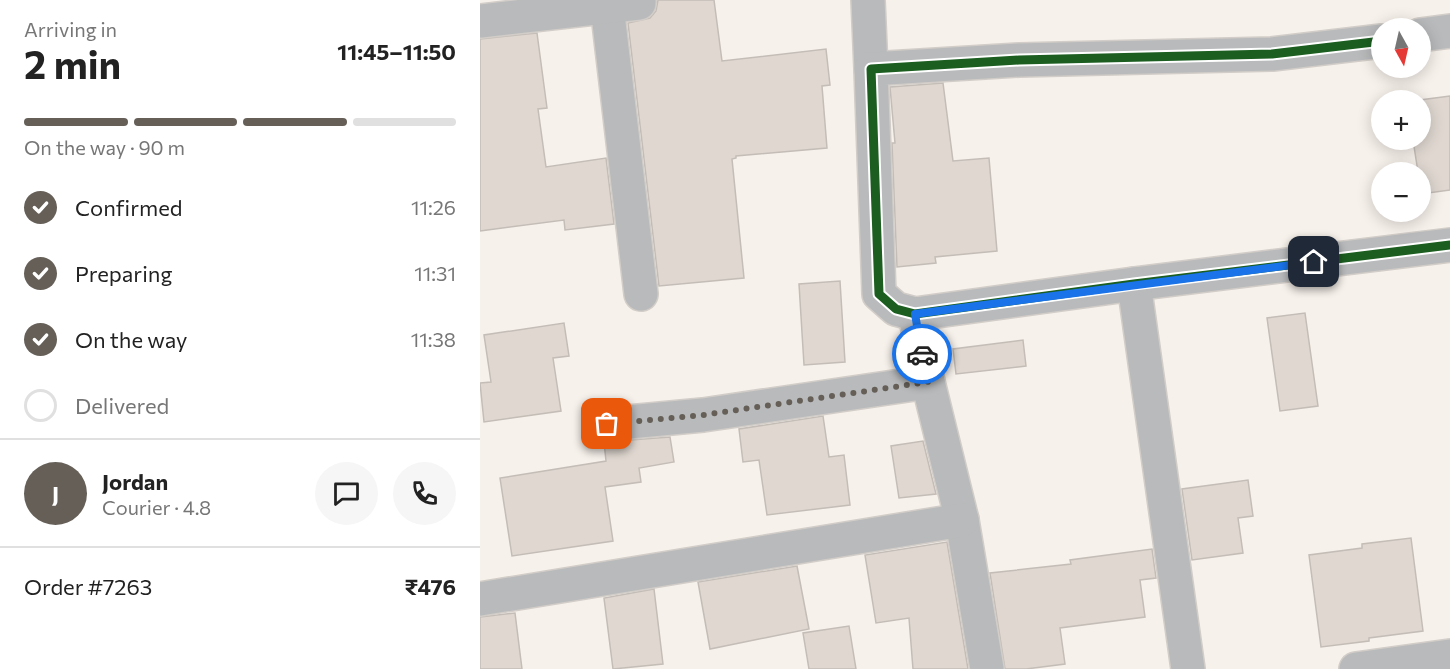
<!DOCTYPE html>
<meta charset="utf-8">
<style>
:root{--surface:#fff;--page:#f6f6f6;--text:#222;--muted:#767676;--line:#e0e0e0;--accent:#655f58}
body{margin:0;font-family:Commissioner,sans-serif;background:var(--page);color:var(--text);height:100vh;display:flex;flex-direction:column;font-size:22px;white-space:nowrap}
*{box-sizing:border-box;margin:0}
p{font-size:20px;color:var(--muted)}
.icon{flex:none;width:33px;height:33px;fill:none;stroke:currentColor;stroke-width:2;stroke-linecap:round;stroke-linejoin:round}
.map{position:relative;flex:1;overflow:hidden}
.drawer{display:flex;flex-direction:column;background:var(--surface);width:480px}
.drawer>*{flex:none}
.needle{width:39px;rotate:172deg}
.fabs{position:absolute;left:891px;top:18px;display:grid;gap:12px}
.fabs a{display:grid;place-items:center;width:60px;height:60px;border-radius:50%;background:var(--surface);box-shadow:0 3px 15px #0003;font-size:30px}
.pin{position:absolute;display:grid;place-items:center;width:51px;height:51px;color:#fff;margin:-26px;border-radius:12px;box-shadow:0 3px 9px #0006}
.courier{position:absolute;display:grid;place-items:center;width:60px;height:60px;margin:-30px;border:4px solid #1a73e8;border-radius:50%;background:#fff;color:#222;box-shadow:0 2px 8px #0007}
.head em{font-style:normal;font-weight:700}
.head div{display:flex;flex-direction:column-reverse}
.head{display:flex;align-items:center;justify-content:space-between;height:102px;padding:0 24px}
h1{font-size:39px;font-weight:700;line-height:45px}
.bar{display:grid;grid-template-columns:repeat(4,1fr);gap:9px 6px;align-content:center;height:72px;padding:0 24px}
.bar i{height:8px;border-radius:4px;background:var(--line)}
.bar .selected{background:var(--accent)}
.bar p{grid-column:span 4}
.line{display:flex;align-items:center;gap:15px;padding:0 24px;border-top:2px solid var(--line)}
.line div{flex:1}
.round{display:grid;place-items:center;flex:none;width:63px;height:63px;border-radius:32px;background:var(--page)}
ol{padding:0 24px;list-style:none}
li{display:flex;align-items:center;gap:18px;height:66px}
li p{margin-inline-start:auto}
li .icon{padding:6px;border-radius:50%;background:var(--accent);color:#fff;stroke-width:4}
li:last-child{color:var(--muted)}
li i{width:33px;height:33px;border:3px solid var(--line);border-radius:50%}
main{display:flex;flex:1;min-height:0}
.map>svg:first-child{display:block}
</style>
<main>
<section class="drawer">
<div class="head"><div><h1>2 min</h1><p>Arriving in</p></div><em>11:45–11:50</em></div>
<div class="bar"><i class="selected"></i><i class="selected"></i><i class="selected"></i><i></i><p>On the way · 90 m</p></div>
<ol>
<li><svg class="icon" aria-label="check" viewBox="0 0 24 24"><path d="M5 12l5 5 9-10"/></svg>Confirmed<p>11:26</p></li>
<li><svg class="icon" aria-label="check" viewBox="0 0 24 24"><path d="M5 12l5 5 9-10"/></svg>Preparing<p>11:31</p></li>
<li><svg class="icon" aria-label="check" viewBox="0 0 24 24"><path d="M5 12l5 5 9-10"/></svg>On the way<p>11:38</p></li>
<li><i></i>Delivered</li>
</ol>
<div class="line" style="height:108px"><b class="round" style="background:var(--accent);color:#fff">J</b><div><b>Jordan</b><p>Courier · 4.8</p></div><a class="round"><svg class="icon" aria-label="chat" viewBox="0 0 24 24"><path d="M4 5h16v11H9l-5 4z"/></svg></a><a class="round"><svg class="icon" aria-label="phone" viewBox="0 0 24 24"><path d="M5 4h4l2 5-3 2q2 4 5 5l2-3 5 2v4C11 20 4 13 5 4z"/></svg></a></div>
<div class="line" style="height:78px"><div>Order #7263</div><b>₹476</b></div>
</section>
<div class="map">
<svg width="970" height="669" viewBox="0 0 970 669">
<rect width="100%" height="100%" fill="#f7f1eb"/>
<g fill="#dfd7d0" stroke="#c4bdb7" stroke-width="1.5">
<path d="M178,0H234L242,61L346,49L350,85L342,86L347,148L256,156V158L252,159L264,278L179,286L148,23L170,18L176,11Z"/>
<path d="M57,33L67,108L58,109L66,167L126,158L134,224L85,230L84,220L0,231V39Z"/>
<path d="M463,83L473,161L509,158L517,251L455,257L456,263L417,267L412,143H415L410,87Z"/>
<path d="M970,96V190L941,194L940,172H938L933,140H940V100Z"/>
<path d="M360,281L365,362L324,365L319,284Z"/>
<path d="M825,313L838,406L800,411L787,318Z"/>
<path d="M84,323L89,356L73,358L81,411L4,422L0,383L11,382L4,335Z"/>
<path d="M543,340L546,366L476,374L473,349Z"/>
<path d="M343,416L349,457L364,455L370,505L287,515L279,460L263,462L259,429Z"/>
<path d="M190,437L194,462L159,468L161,482L125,487L133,541L32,556L20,478L126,461L124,442Z"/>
<path d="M443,441L456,494L419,498L411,446Z"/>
<path d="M768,480L773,516L758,518L763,553L712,560L702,489Z"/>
<path d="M931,538L943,631L889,638V641L841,647L829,555L882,548V544Z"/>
<path d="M467,542L488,669H433L429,618L396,623L385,555Z"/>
<path d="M672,549L676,578L660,580L665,617L580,628L585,664L546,669H525L510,573L591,564L590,560Z"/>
<path d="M317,566L329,629L230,649L218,582Z"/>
<path d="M174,589L183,664L133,669L124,598Z"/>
<path d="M35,613L42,669H0V617Z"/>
<path d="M369,626L376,669H329L323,633Z"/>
</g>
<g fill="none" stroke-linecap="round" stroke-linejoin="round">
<g stroke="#d2cdc8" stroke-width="36">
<g id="street">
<path d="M388,0L391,69"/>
<path d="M127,6L161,294"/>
<path d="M0,21L159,3V0"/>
<path d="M940,35L970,31"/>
<path d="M902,41L792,54L539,60L391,69L399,294L416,309L435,314L654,284L970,245"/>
<path d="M654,284L708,669"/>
<path d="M435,314L448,382L482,520L507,669"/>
<path d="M127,424L223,415L448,382"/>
<path d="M0,599L482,520"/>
<path d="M876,669L970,656"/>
</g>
</g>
<use href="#street" stroke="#b8babb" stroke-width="33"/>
<g stroke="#fff" stroke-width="13">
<path id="cycleway" d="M902,41L792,54L539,60L391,69L399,294L416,309L435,314L654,284L970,245"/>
</g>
<use href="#cycleway" stroke="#1b5e20" stroke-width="9"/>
</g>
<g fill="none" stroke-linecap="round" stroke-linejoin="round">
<path stroke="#655f58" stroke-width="6" stroke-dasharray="0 10.8" d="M127,424L223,415L448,382L442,354"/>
<path stroke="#1a73e8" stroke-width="8" d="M442,354L435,314L834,262"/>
</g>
</svg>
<div class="fabs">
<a><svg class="needle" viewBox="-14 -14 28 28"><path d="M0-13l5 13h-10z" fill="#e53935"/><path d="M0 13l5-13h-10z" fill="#767676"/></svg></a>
<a>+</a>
<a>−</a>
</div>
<div class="pin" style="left:127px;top:424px;background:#ea580c"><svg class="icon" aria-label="bag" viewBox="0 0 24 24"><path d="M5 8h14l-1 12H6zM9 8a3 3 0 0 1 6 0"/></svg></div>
<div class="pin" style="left:834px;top:262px;background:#1f2937"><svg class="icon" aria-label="home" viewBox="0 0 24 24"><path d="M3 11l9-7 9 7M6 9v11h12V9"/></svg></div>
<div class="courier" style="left:442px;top:354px"><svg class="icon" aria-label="car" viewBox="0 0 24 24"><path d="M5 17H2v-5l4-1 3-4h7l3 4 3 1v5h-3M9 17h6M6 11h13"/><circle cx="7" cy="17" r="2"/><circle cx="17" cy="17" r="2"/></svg></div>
</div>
</main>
